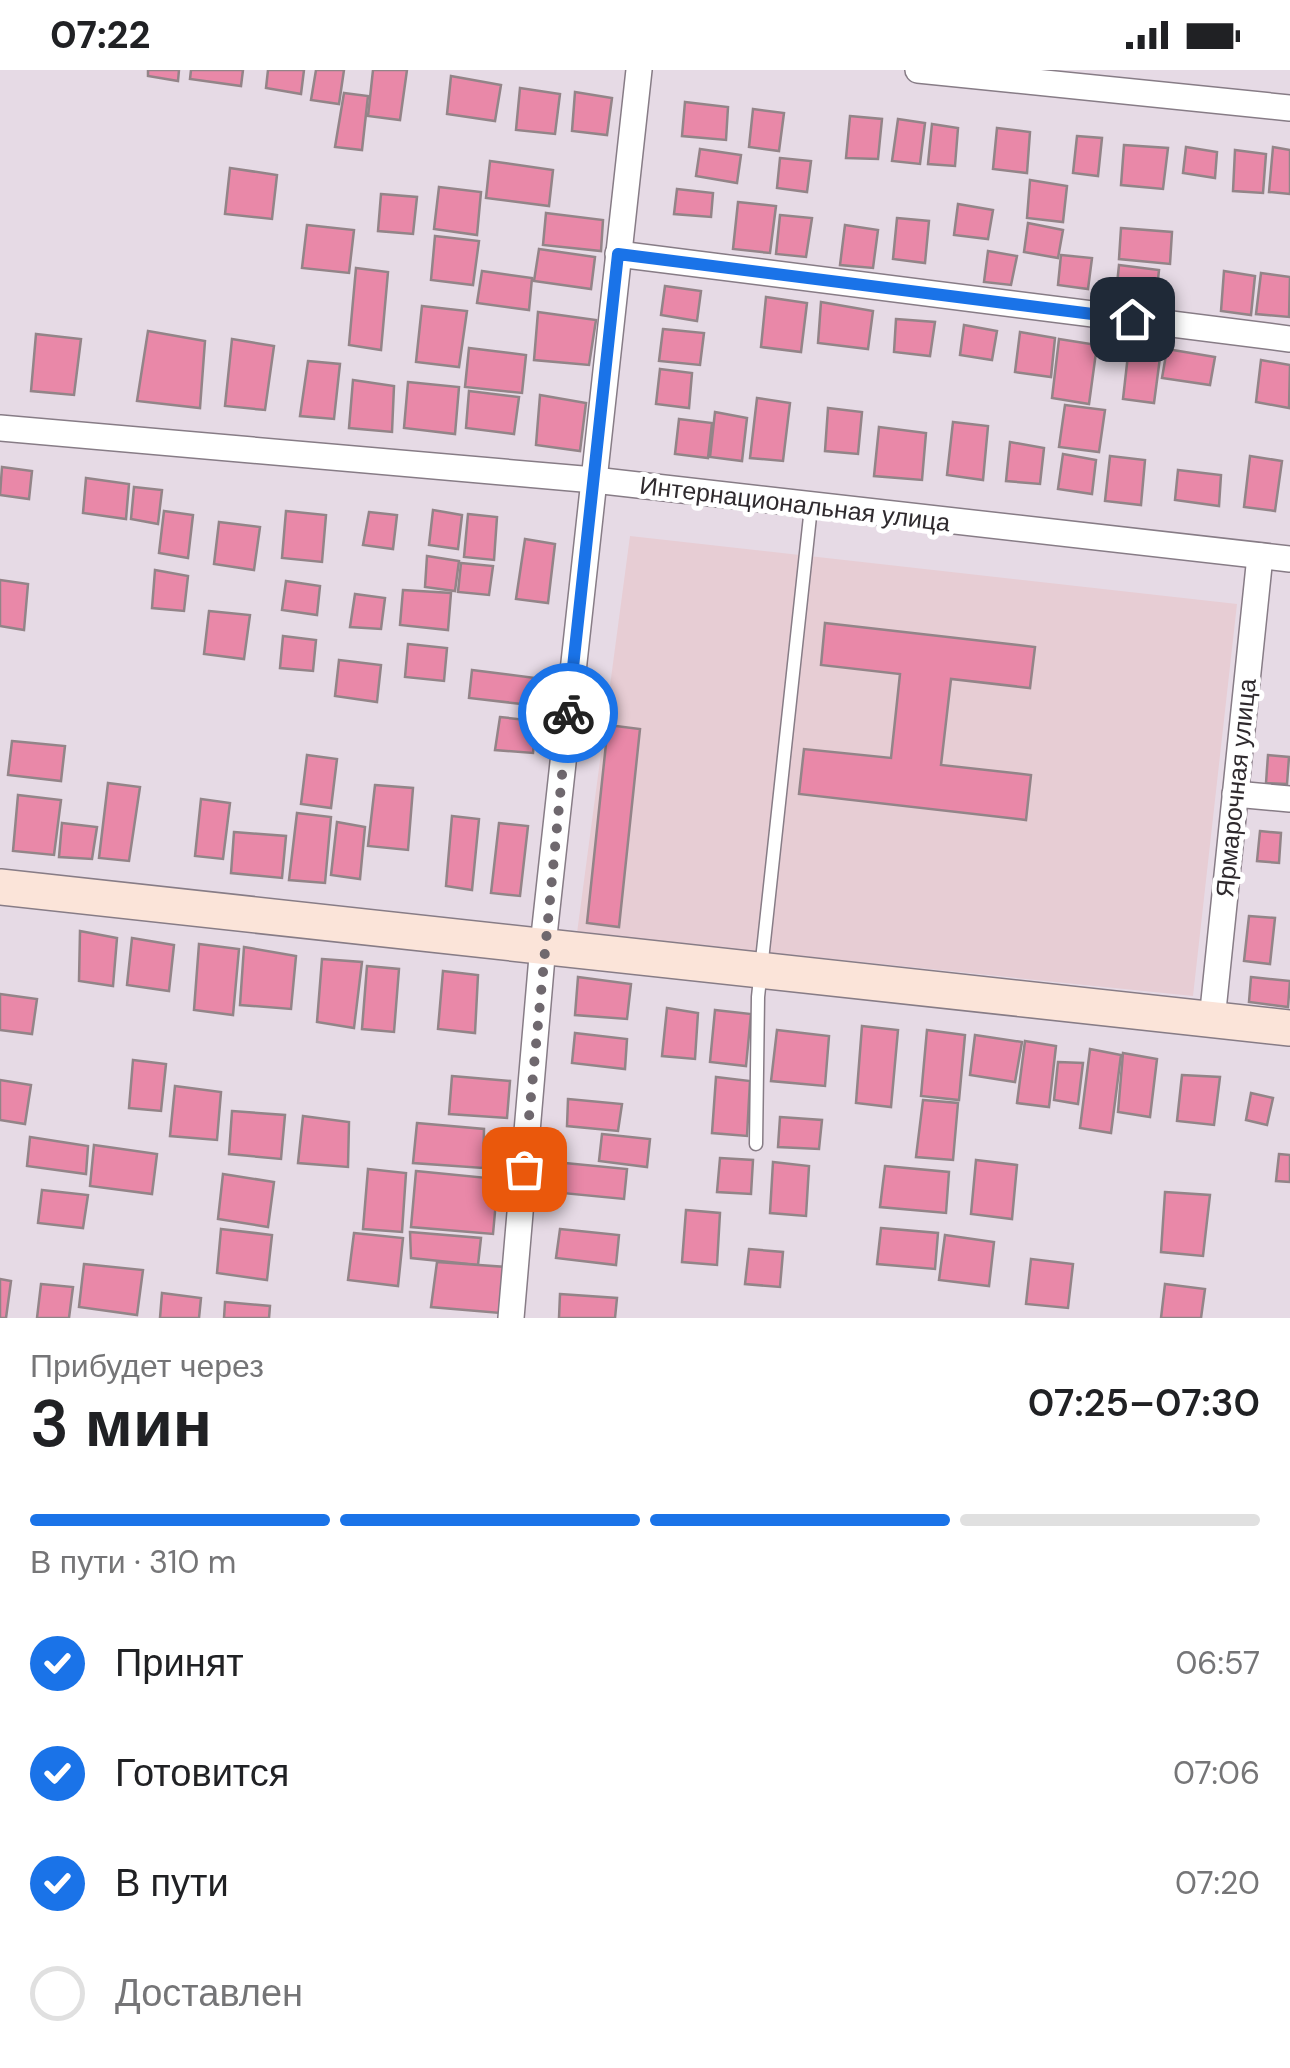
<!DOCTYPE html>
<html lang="ru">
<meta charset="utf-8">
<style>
:root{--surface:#fff;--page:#f2f2f2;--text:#202124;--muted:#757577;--line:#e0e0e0;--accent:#1a73e8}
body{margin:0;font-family:"DM Sans",sans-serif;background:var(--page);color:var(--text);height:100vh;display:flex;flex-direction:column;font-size:38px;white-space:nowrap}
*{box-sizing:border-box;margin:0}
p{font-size:32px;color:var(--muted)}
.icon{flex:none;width:55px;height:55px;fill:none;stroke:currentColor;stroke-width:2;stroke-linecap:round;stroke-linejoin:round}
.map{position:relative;height:1248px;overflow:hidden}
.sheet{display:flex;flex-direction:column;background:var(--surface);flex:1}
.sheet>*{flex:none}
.pin{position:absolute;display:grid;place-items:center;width:85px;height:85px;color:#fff;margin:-42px;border-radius:20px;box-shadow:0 5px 15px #0006}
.courier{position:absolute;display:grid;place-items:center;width:100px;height:100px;margin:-50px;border:8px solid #1a73e8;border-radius:50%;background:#fff;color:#222;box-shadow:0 2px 12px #0007}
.head em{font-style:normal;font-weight:600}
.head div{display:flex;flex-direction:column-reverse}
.head{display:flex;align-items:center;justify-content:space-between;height:170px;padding:0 30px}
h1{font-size:65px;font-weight:600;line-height:75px}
.bar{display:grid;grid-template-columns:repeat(4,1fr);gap:15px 10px;align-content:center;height:120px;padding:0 30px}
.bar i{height:12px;border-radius:8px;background:var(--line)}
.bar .active{background:var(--accent)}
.bar p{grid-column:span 4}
ol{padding:0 30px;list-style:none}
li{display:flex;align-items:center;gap:30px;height:110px}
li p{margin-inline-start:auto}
li .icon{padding:10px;border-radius:50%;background:var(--accent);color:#fff;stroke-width:4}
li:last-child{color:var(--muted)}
li i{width:55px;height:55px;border:5px solid var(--line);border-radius:50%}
.status{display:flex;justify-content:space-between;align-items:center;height:70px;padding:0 50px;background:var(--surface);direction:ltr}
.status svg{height:28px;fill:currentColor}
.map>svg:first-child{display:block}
</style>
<div class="status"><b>07:22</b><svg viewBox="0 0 49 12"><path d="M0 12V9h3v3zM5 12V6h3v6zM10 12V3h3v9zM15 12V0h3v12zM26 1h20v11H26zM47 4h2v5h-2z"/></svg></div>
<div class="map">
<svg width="1290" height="1248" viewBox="0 0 1290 1248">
<rect width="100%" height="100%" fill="#e6dae5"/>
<path fill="#e7cdd4" d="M630,466L1237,534L1193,926L577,863Z"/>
<g fill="#e988a8" stroke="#938488" stroke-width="2.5">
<path d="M148,0H179L178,11L148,6Z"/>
<path d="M191,0H243L241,16L190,9Z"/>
<path d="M268,0H304L301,24L266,18Z"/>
<path d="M316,0H344L339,34L311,30Z"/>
<path d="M373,0H407L400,50L368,46Z"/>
<path d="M451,6L501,15L495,51L447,44Z"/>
<path d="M520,18L560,24L555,64L516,60Z"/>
<path d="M575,22L612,28L607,65L572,61Z"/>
<path d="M344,23L368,26L362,80L335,77Z"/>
<path d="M685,32L728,37L726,70L682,66Z"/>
<path d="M753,39L784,43L779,81L749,77Z"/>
<path d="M850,46L882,49L878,89L846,88Z"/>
<path d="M898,49L925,53L920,94L892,91Z"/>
<path d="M932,54L958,58L955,96L928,94Z"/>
<path d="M997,58L1030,62L1027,103L993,99Z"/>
<path d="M1077,66L1102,68L1098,106L1073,103Z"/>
<path d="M1124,75L1168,78L1163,119L1121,115Z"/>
<path d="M1186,77L1217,82L1215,108L1183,103Z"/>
<path d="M1273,77L1290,80V124L1269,122Z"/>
<path d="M700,79L741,85L737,113L696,106Z"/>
<path d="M1235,80L1266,84L1263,123L1233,121Z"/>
<path d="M780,88L811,91L807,122L777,118Z"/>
<path d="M490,91L553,100L549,136L486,128Z"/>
<path d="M230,98L277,105L272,149L225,144Z"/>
<path d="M1030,110L1067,116L1063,152L1027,148Z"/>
<path d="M439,117L481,122L477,165L434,159Z"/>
<path d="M677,119L713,123L711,147L674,144Z"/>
<path d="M381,124L417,127L413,164L378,161Z"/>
<path d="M738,132L776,136L770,183L733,179Z"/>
<path d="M958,134L993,140L988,169L954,165Z"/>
<path d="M546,143L603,150L601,181L543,175Z"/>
<path d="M780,145L812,148L806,187L776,184Z"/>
<path d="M897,148L929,151L925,193L893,189Z"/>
<path d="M1028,153L1063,160L1058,188L1024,182Z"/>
<path d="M307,155L354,160L349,203L302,198Z"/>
<path d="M845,155L878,160L873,198L840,195Z"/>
<path d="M1121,158L1172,162L1170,194L1119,189Z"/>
<path d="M435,166L479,171L473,215L431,210Z"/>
<path d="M539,179L595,187L591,219L534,211Z"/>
<path d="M988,181L1017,186L1011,215L984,212Z"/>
<path d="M1061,185L1092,188L1088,219L1058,215Z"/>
<path d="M1119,195L1159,200L1156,228L1116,224Z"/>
<path d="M356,198L388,202L381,280L349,275Z"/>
<path d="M482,201L532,208L529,240L477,233Z"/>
<path d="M1224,201L1255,206L1251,245L1221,241Z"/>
<path d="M1261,203L1290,207L1289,247L1256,244Z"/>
<path d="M665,216L701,221L697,251L661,245Z"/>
<path d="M766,227L807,233L801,282L761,277Z"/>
<path d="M821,232L873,241L868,279L818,273Z"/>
<path d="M422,236L467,241L459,297L416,292Z"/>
<path d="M538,242L596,250L589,295L534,290Z"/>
<path d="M896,249L935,252L930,286L894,282Z"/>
<path d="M964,255L997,261L992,290L960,285Z"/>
<path d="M663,259L704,263L700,295L659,291Z"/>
<path d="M148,261L205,271L200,338L137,331Z"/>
<path d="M1020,262L1055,268L1051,307L1015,302Z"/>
<path d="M36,264L81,269L74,325L31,321Z"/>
<path d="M232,269L274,276L265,340L225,336Z"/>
<path d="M1059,269L1097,275L1089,334L1052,328Z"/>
<path d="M1129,276L1161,280L1154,333L1123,329Z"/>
<path d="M469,278L526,285L522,323L465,317Z"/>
<path d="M1167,279L1215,287L1210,315L1162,308Z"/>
<path d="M1261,290L1290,295L1289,338L1256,332Z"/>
<path d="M308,291L340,294L334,349L300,346Z"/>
<path d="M660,299L692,303L689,338L656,334Z"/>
<path d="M353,310L394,316L392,362L349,358Z"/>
<path d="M408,312L459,317L455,364L404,358Z"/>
<path d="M469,321L519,327L514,364L466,358Z"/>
<path d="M540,325L586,333L580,381L536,375Z"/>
<path d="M757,328L790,333L783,391L750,388Z"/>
<path d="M1065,335L1105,340L1099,382L1059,377Z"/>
<path d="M828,338L862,342L858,384L825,381Z"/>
<path d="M715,342L747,348L742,391L710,387Z"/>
<path d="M679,349L712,353L708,388L675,384Z"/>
<path d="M953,352L988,356L983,410L947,405Z"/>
<path d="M879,357L926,363L922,410L874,406Z"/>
<path d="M1010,372L1044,378L1040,414L1006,411Z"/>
<path d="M1063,384L1096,390L1092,424L1058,419Z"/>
<path d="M1110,386L1145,390L1141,435L1105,431Z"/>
<path d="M1250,386L1282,391L1275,441L1244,437Z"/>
<path d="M2,397L32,401L29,429L0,425Z"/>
<path d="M1178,400L1221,405L1219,436L1175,430Z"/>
<path d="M86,408L129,414L126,449L83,443Z"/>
<path d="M134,417L162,420L158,454L131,449Z"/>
<path d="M433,440L462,445L458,479L429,475Z"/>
<path d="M164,441L193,445L188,488L159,483Z"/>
<path d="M286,441L326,445L322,492L282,488Z"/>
<path d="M369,442L397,445L393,479L363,475Z"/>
<path d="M468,444L497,447L494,490L464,487Z"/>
<path d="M219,452L260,457L254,500L214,494Z"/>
<path d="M525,469L555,474L548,533L516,529Z"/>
<path d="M427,486L459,491L455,521L425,517Z"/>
<path d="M461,493L493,496L489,525L458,522Z"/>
<path d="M155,500L188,506L184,541L152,538Z"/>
<path d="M0,510L28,514L24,560L0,556Z"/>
<path d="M286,511L320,516L317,545L282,540Z"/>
<path d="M403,520L451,523L448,560L400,555Z"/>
<path d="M355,524L385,528L381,559L350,557Z"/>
<path d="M209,541L250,545L244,589L204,584Z"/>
<path d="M825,553L1035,577L1030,618L951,609L941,695L1031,705L1026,750L799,724L804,679L891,688L900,604L821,595Z"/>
<path d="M283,566L316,570L313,601L280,598Z"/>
<path d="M408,574L447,578L444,611L405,607Z"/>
<path d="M339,590L381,595L377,632L335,626Z"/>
<path d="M472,600L543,609L540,636L469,628Z"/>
<path d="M500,647L536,651L533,683L495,680Z"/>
<path d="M608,655L640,659L619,857L587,853Z"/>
<path d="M12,671L65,676L61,711L8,705Z"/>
<path d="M307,685L337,689L331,738L301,734Z"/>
<path d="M1268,685L1289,687L1287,714L1266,713Z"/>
<path d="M108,713L140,717L129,791L99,788Z"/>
<path d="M375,715L413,718L408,780L368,776Z"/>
<path d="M18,725L61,730L54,785L13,781Z"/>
<path d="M201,729L230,733L223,789L195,786Z"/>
<path d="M297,743L331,747L325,813L289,810Z"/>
<path d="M452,746L479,749L472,820L446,816Z"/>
<path d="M337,752L365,757L360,809L331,805Z"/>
<path d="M62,753L97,757L92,789L59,787Z"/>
<path d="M499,753L528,756L520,826L491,823Z"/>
<path d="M1260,761L1281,763L1279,793L1257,791Z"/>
<path d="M234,762L286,766L282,808L231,803Z"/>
<path d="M1249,846L1275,848L1270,894L1244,891Z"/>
<path d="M80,861L117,868L113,916L79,911Z"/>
<path d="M132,868L174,875L169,921L127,915Z"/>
<path d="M199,874L239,879L233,945L194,940Z"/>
<path d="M244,877L296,886L291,939L240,935Z"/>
<path d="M322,889L362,892L354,958L317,952Z"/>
<path d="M367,896L399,899L394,962L362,959Z"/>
<path d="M443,901L478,905L475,963L438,959Z"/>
<path d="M578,907L631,914L627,949L575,945Z"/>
<path d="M1251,907L1290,911L1288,937L1249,932Z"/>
<path d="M0,924L37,929L32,964L0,960Z"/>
<path d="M667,938L698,943L695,989L662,986Z"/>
<path d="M715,940L751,944L746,996L710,992Z"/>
<path d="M862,956L898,960L891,1037L856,1033Z"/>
<path d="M777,960L829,966L825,1016L771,1011Z"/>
<path d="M927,960L965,965L959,1030L921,1026Z"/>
<path d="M575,963L627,969L625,999L572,993Z"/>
<path d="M975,965L1022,972L1015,1012L970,1005Z"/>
<path d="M1025,971L1056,976L1049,1037L1017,1033Z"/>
<path d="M1090,979L1121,985L1111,1063L1080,1058Z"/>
<path d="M1123,983L1157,989L1150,1047L1118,1042Z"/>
<path d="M133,990L166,994L161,1041L129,1038Z"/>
<path d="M1058,992L1083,993L1078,1034L1054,1030Z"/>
<path d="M1182,1005L1220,1007L1214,1055L1177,1051Z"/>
<path d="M452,1006L510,1011L507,1048L449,1044Z"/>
<path d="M716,1007L750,1011L747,1066L712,1063Z"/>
<path d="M0,1010L31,1015L25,1054L0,1050Z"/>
<path d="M175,1016L221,1022L217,1070L170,1066Z"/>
<path d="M1251,1023L1273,1028L1267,1055L1246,1050Z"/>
<path d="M568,1029L622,1034L618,1061L567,1056Z"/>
<path d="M923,1030L958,1033L953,1090L916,1087Z"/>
<path d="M232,1041L285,1045L281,1089L229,1084Z"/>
<path d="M303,1046L349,1052L348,1097L298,1093Z"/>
<path d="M780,1047L822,1050L819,1079L778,1077Z"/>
<path d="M417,1053L484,1059L483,1098L413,1093Z"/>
<path d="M602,1064L650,1069L647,1097L599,1091Z"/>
<path d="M30,1067L88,1076L86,1104L27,1096Z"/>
<path d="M94,1075L157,1084L152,1124L90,1116Z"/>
<path d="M1279,1084L1290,1085V1112L1276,1111Z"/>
<path d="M720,1088L753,1090L751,1124L717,1122Z"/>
<path d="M976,1090L1017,1095L1012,1149L971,1144Z"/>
<path d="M773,1092L809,1096L806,1146L770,1143Z"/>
<path d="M565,1093L627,1099L624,1129L562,1123Z"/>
<path d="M885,1096L949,1102L946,1143L880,1137Z"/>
<path d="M368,1099L406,1103L402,1162L363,1159Z"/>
<path d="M416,1101L498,1109L493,1164L411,1157Z"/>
<path d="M223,1104L274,1112L268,1157L218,1149Z"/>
<path d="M42,1120L88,1125L83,1158L38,1153Z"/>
<path d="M1165,1122L1210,1125L1203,1186L1161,1182Z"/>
<path d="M686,1140L720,1143L717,1195L682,1192Z"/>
<path d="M881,1158L938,1163L935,1199L877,1194Z"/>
<path d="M221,1159L272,1165L267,1210L217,1203Z"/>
<path d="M560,1159L619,1165L616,1195L556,1188Z"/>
<path d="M410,1162L481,1168L478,1195L411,1188Z"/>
<path d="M354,1163L403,1168L398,1216L348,1210Z"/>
<path d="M945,1165L994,1172L989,1216L939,1210Z"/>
<path d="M749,1179L783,1182L780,1217L745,1214Z"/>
<path d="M1031,1189L1073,1194L1068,1238L1026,1234Z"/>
<path d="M437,1192L506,1197L500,1243L431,1237Z"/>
<path d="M84,1194L143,1200L137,1245L79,1237Z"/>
<path d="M0,1209L11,1211L6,1248H0Z"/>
<path d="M41,1214L73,1217L69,1248H37Z"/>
<path d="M1165,1214L1205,1219L1201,1248H1161Z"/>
<path d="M162,1223L201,1228L199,1248H160Z"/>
<path d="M560,1224L617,1228L615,1248H559Z"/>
<path d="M225,1232L270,1236L269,1248H224Z"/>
</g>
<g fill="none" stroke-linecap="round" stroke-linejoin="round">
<g stroke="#877c86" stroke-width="15">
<path id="service" d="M756,1074L758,927L811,437"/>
</g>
<g stroke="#877c86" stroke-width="28">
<g id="minor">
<path d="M918,0L1290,38"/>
<path d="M618,184L1290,269"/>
<path d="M0,358L594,410L1290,489"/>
<path d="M1235,724L1290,729"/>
<path d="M1212,950L1260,486"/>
<path d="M511,1248L543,875L639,0"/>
</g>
</g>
<g stroke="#877c86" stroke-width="38">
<path id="secondary" d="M0,817L1290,958"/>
</g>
<use href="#service" stroke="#fff" stroke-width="12"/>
<use href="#minor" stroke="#fff" stroke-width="25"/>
<use href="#secondary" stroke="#fbe4d9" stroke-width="35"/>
</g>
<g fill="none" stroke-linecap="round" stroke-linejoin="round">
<path stroke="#6f686e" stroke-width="10" stroke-dasharray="0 18" d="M524,1099L568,643"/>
<path stroke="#1a73e8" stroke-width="12" d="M568,643L618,184L1132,249"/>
</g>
<g text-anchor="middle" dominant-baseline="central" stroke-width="10" stroke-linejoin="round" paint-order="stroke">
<g font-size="25" fill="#2f2a2e" stroke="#fff">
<text transform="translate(795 434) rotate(7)">Интернациональная улица</text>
<text transform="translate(1236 718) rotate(-84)">Ярмарочная улица</text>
</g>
</g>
</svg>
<div class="pin" style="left:524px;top:1099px;background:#ea580c"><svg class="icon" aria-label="bag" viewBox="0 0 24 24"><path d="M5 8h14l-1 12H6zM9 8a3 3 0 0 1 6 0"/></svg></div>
<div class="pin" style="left:1132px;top:249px;background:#1f2937"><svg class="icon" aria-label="home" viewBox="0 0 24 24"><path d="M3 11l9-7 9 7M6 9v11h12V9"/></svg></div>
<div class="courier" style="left:568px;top:643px"><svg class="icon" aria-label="bike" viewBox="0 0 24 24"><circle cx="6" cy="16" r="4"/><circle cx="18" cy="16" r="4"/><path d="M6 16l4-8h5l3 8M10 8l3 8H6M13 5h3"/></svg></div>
</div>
<section class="sheet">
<div class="head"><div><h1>3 мин</h1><p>Прибудет через</p></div><em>07:25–07:30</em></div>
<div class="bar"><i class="active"></i><i class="active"></i><i class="active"></i><i></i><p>В пути · 310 m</p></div>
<ol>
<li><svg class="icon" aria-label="check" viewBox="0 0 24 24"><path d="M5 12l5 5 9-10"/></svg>Принят<p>06:57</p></li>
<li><svg class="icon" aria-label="check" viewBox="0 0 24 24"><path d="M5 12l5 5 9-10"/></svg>Готовится<p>07:06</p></li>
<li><svg class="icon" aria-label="check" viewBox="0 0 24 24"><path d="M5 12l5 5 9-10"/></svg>В пути<p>07:20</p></li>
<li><i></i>Доставлен</li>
</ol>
</section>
